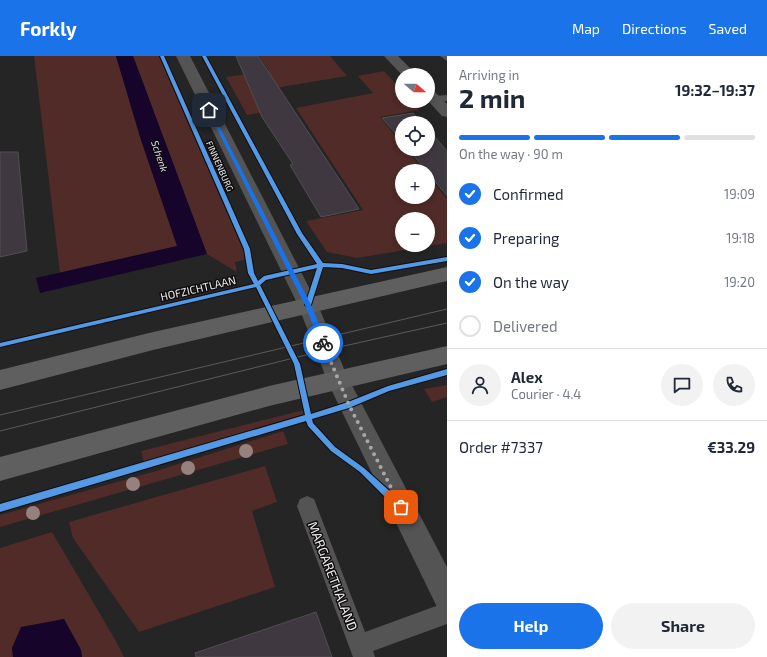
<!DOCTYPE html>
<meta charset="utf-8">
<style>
:root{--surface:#fff;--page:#f2f2f3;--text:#1f2937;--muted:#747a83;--line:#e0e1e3;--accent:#1a73e8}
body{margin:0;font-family:"Exo 2",sans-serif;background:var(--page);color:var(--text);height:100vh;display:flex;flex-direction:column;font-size:15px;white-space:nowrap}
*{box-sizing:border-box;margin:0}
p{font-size:13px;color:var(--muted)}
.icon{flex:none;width:22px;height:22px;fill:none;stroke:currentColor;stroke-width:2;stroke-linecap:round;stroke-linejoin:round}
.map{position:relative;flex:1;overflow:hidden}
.drawer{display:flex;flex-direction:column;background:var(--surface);width:320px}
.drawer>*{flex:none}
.needle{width:26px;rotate:110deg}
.buttons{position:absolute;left:395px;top:12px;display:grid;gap:8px}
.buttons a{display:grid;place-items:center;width:40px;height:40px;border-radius:50%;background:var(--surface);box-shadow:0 2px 6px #0003;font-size:20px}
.pin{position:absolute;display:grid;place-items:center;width:34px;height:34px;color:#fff;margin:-17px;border-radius:8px;box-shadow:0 2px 6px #0006}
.courier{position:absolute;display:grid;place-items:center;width:40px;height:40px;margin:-20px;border:3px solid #1a73e8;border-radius:50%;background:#fff;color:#222;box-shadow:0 1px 5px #0007}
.headline em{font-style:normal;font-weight:700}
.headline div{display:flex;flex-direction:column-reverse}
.headline{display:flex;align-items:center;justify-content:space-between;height:68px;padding:0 12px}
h1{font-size:26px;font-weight:700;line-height:30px}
.bar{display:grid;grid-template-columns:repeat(4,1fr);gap:6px 4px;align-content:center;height:48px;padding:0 12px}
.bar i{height:5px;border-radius:3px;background:var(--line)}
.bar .current{background:var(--accent)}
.bar p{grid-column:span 4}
.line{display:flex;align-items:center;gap:10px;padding:0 12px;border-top:1px solid var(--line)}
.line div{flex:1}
.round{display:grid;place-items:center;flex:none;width:42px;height:42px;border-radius:21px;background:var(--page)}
ol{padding:0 12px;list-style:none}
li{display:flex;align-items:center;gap:12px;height:44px}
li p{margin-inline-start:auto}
li .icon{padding:4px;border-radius:50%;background:var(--accent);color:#fff;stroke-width:4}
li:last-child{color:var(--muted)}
li i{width:22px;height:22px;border:2px solid var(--line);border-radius:50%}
.cta{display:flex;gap:8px;margin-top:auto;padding:8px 12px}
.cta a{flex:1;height:46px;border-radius:24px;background:var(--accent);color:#fff;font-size:16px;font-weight:700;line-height:46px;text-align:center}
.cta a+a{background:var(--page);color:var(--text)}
header{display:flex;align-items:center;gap:24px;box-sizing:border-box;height:56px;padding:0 20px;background:var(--accent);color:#fff}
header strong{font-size:19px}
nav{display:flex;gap:22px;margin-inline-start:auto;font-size:14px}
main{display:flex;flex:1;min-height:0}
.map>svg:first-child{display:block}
</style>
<header>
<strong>Forkly</strong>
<nav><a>Map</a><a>Directions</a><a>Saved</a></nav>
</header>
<main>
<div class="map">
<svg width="447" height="601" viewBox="0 0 447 601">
<rect width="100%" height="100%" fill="#252525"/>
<g fill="#502b27" fill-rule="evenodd">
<path d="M34,0H116L141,84L178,190L60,217Z"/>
<path d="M133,0H159L245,198L244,204L235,206L237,216L207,198Z"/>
<path d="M259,0H330L347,20L263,34L276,54L247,59L226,21L269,15Z"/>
<path d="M384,15L402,35V45H411L419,54L380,61L402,88V93H406L424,115H402V141H428V120L447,143V187L357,202L327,196L306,165L363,154L296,52L373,37L358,20ZM402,163H428V189H402Z"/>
<path d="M447,329V341L432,346L424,333Z"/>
<path d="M304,354L305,358L144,407L141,395Z"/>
<path d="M283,375L288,388L0,471V459L156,415Z"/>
<path d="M265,410L277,446L252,455L275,531L139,576L73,482L69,466Z"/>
<path d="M52,476L117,587L124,601H82L81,594L64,563L51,566L12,592L13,601H0V492Z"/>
</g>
<g fill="#16042a">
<path d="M116,0H133L207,198L40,237L36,222L177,190L141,84Z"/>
<path d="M64,563L81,594L82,601H13L12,592L21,571Z"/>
</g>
<g fill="#403841" stroke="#4f4f4f">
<path d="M236,0H258L359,153L321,161L290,109L293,108L262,61Z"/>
<path d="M413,57L422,67H402V85L382,62Z"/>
<path d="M428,73L447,95V140L408,93H428Z"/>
<path d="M0,96H18L27,195L0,201Z"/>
<path d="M316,556L332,601H196L195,597Z"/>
</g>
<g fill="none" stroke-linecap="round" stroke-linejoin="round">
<g fill="#555454" fill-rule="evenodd">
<path d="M440,0H447V5Z"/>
<path d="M447,39V45L434,46L429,43L434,40Z"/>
<path d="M307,440L314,443L365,576L447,546V568L373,595L375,601H353L297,450L300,443Z"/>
</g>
<g fill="#555454" fill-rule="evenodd">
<path d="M384,0H398L417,19H402Z"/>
<path d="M428,33L433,34L447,48V61L442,60L428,45Z"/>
<path d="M338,315L346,318L447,511V556L437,551L327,325L330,318Z"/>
</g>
<path fill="#555454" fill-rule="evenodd" d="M176,0H190L318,249L349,325L346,332L338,335L330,332L298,249Z"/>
<g fill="#5f5f5f" fill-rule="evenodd">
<path d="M447,211V225L153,294L0,334V314L153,276Z"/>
<path d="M447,290V308L269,350L0,425V401L269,330Z"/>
</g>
<g stroke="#5b5b5b" stroke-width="1">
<path d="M0,359L447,253"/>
<path d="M0,375L326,294L447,267"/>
</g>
<g stroke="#0f0d0e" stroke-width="2">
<path id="cycleway" d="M160,0H164L250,193L254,217L258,225L264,220L317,208L297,178L202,0H206L302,177L323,207L342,208L371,214L447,201V205L371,218L342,212L323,211L311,249L308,251L305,249L317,212L266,224L260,229L300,308L311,358L348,346L388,330L447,313V319L389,335L349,352L312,363L313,367L335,391L364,412L404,448L405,451L404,454L401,455L398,454L360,416L331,395L308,370L306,365L0,456V448L305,359L294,308L256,231L0,291V287L254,228L248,217L244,193Z"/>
</g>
<use href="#cycleway" fill="#5399e6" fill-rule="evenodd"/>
</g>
<g fill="#96817e">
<circle cx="246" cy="395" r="7"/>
<circle cx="188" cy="412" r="7"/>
<circle cx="133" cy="428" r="7"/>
<circle cx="33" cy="457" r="7"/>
</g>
<path fill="#1a73e8" d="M207,53L211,54L311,249L327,287L326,289H323L320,287L305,249Z"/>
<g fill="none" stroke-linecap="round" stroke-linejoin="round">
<path stroke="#a8a7a8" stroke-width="4" stroke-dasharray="0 7.2" d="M323,287L349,349L401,451"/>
</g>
<g text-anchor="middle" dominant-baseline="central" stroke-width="3" stroke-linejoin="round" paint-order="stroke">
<g font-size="9" fill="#efedee" stroke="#0f0d0e">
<text transform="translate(220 110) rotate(66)">FINNENBURG</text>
</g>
<g font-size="10" font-style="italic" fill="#e1d6f7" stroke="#0f0d0e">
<text transform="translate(160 100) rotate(71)">Schenk</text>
</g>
<g font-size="11" fill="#efedee" stroke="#0f0d0e">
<text transform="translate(198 232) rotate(-13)">HOFZICHTLAAN</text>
</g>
<g font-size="13" fill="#efedee" stroke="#0f0d0e">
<text transform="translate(333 520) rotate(69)">MARGARETHALAND</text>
</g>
</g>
</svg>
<div class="buttons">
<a><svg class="needle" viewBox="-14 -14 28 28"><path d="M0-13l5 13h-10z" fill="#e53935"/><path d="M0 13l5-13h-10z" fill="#747a83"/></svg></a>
<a><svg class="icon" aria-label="locate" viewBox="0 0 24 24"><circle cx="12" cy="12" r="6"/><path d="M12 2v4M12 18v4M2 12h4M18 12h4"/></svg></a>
<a>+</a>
<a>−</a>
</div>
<div class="pin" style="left:401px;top:451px;background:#ea580c"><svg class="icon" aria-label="bag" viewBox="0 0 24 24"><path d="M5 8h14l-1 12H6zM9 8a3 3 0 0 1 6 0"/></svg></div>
<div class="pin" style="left:209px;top:54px;background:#1f2937"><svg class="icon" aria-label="home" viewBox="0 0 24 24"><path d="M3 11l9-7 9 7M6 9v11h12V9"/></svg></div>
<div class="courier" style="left:323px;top:287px"><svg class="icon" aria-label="bike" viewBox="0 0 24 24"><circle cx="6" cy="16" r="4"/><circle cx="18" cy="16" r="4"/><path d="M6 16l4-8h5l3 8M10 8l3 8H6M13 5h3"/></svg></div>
</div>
<section class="drawer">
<div class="headline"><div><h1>2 min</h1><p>Arriving in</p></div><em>19:32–19:37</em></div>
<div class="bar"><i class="current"></i><i class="current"></i><i class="current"></i><i></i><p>On the way · 90 m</p></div>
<ol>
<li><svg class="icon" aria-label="check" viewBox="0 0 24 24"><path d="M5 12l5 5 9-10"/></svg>Confirmed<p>19:09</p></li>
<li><svg class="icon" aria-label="check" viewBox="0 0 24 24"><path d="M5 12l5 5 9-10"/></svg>Preparing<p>19:18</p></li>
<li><svg class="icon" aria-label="check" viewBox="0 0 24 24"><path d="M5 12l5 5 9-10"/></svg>On the way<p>19:20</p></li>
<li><i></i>Delivered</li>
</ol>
<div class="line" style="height:72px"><a class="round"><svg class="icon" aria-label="person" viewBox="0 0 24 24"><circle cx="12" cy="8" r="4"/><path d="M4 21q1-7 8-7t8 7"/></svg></a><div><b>Alex</b><p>Courier · 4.4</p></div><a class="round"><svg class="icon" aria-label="chat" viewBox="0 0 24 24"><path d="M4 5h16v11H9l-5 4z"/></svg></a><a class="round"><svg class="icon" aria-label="phone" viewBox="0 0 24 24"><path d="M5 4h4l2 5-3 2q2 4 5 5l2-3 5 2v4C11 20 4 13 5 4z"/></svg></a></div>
<div class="line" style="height:52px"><div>Order #7337</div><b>€33.29</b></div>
<div class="cta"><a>Help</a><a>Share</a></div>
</section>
</main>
